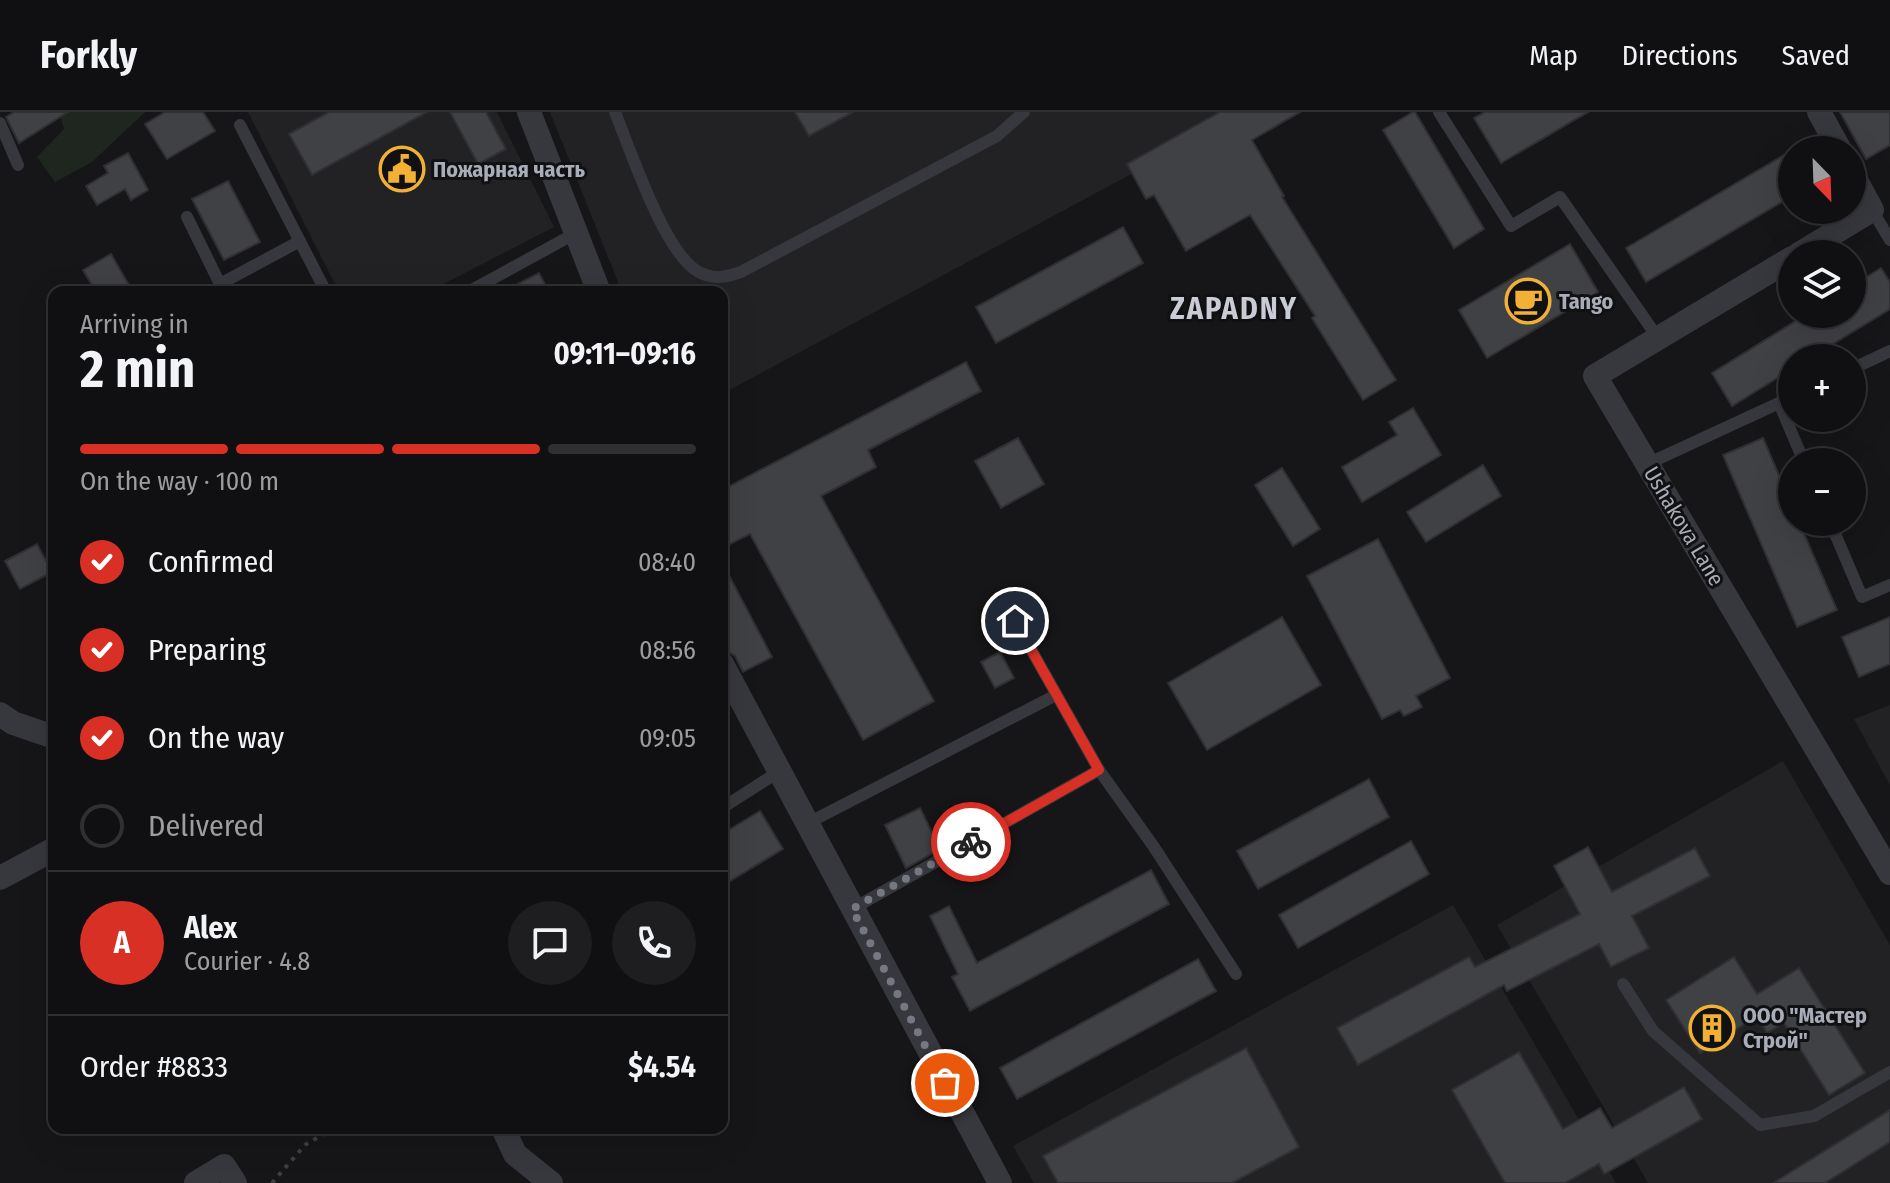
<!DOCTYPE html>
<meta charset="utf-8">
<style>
:root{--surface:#101012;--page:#1e1e20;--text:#f1f3f6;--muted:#9c9d9f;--line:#303032;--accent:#d93025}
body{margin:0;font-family:"Fira Sans Condensed",sans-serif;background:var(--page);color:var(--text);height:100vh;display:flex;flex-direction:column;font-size:30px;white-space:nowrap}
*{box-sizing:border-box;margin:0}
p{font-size:26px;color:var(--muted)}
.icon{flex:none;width:44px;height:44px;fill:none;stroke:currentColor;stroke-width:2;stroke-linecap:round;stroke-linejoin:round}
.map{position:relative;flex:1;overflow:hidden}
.drawer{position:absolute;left:48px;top:174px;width:680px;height:848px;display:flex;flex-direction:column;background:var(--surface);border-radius:16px;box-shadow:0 8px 32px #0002,0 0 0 2px var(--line)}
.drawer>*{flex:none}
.needle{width:52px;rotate:157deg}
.tools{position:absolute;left:1778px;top:24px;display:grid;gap:16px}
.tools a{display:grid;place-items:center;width:88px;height:88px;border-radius:50%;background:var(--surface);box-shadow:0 8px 32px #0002,0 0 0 2px var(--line);font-size:40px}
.pin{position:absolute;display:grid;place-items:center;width:68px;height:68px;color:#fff;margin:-34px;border:4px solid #fff;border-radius:50%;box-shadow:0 2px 8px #0007}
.courier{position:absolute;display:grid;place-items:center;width:80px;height:80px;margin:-40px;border:6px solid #d93025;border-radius:50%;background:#fff;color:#222;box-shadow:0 2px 10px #0007}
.head em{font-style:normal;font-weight:700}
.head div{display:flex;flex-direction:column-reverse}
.head{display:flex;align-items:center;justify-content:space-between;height:136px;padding:0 32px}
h1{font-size:52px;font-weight:700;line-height:60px}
.bar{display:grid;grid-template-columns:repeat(4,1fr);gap:12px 8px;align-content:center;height:96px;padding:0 32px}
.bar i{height:10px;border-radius:6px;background:var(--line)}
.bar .current{background:var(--accent)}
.bar p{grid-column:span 4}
.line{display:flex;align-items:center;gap:20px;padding:0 32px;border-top:2px solid var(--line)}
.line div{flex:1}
.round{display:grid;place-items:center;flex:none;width:84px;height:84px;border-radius:42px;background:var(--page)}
ol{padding:0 32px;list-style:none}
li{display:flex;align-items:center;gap:24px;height:88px}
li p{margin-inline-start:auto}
li .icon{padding:8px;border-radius:50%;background:var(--accent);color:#fff;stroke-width:4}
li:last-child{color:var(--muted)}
li i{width:44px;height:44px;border:4px solid var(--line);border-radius:50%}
header{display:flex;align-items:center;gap:48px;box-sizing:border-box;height:112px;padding:0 40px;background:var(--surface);border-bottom:2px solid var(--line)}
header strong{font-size:38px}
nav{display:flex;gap:44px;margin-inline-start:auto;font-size:28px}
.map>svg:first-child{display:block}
</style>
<header>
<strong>Forkly</strong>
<nav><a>Map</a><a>Directions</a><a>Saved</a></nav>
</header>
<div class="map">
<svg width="1890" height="1071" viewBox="0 0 1890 1071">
<rect width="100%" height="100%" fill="#161618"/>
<g fill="#222225">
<path d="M248,0H497L554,115L428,180H339Z"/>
<path d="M550,0H1247L722,282V180H622Z"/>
<path d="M1890,593V673L1854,607Z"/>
<path d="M1783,649L1890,833V1071H1648L1497,813Z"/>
<path d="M1453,793L1616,1071H1034L1013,1034Z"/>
</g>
<path fill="#1e261f" d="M59,0H145L92,50L55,70L37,45L64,17Z"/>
<g fill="#404145" stroke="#303034" stroke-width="2">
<path d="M14,0H68L19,31L6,5Z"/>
<path d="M165,0H203L215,19L167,47L145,12Z"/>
<path d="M329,0H427L312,63L289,22Z"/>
<path d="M450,0H486L506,37L478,52Z"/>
<path d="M795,0H853L809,24Z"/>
<path d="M1220,0H1300L1252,28L1284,84L1282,85L1396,268L1363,288L1312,206L1315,204L1250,103L1186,139L1154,83L1146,87L1127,52Z"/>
<path d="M1413,0H1415L1484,117L1454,136L1383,18Z"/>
<path d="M1485,0H1588L1501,51L1474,6Z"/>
<path d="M1840,0H1890V33L1866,47Z"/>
<path d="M128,41L148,78L131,88L125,77L97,93L86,74L108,61L104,54Z"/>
<path d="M1784,43L1792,56V84L1646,170L1626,136Z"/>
<path d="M228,69L260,130L224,148L192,87Z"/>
<path d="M1123,115L1143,151L996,231L976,195Z"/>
<path d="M1570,132L1598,180L1487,246L1459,198Z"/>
<path d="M111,142L133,180H96L83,158Z"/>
<path d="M1881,156L1890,170V197L1810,246H1792V257L1732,294L1712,261L1807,202H1852V174Z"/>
<path d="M539,161L549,180H502Z"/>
<path d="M966,250L981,279L868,338L876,355L821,384L934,589L863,628L750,422L722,436V378Z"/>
<path d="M1413,296L1441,343L1362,390L1342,355L1397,323L1389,310Z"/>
<path d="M1018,326L1044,372L1001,396L975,349Z"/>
<path d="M1763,326L1792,394V410H1799L1837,498L1797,515L1723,343Z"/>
<path d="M1483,353L1501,384L1426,430L1407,400Z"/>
<path d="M1282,356L1320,417L1293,434L1255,373Z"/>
<path d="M1378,427L1450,566L1416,584L1422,595L1404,604L1400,598L1382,607L1307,464Z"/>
<path d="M37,432L52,460L20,477L5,449Z"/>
<path d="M722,450L772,545L743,560L735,544L722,536Z"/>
<path d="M1282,505L1321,573L1207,638L1168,571Z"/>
<path d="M1890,505V552L1859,565L1842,525Z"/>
<path d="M1000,540L1014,566L995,576L981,550Z"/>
<path d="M1369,667L1389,705L1258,777L1237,739Z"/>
<path d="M920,696L940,737L906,756L885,713Z"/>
<path d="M760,699L783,737L722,774V722Z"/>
<path d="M1411,729L1429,762L1298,836L1279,803Z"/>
<path d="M1588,735L1612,780L1695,736L1710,764L1632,804L1649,836L1611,855L1599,832L1507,879L1504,873L1358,953L1337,916L1469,845L1475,855L1580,802L1554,754Z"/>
<path d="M1151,758L1169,792L970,899L952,865L958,862L930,804L949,794L977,851Z"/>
<path d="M1734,845L1757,882L1799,856L1865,961L1829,983L1784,911L1767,921L1757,904L1700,941L1666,888Z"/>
<path d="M1198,847L1216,879L1017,987L1000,956Z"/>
<path d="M1246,936L1299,1035L1232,1071H1058L1043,1044Z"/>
<path d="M1519,940L1563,1017L1600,996L1612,1016L1684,975L1702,1007L1604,1062L1599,1052L1565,1071H1505L1452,978Z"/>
<path d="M1890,998V1030L1825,1071H1773Z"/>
</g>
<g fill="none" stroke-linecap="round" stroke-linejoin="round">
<path stroke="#3d3f44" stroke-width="4" stroke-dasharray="4 6" stroke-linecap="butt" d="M272,1071L305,1033L334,1016"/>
<g stroke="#37383d" stroke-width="12">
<path d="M615,0C630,37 665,143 699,160C713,168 727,165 741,160L997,24L1024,0"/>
<path d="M1439,0L1511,114L1560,85L1658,226"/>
<path d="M0,11L18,53"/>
<path d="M240,13L326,180"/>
<path d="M1872,98L1890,128"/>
<path d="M187,105L220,172L300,129"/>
<path d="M468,180L576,121"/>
<path d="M1852,257L1890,239"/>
<path d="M1792,285L1779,291L1804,350"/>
<path d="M1647,352L1779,291"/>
<path d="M1830,410L1862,485L1890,473"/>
<path d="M1015,509L1099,658L1154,735L1236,862"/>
<path d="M722,696L780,659"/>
<path d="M808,711L1056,583"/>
<path d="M852,797L1099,658"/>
<path d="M1623,872L1653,919L1760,1013L1814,1004L1890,960"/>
</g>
<g stroke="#37383d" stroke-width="24">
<path d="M529,0L599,180"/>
<path d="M1819,0L1840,38"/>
<path d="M1799,142L1872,98L1852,61"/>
<path d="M1792,146L1595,264L1890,761"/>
<path d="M722,552L1000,1071"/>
<path d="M0,602L13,611L54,625"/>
<path d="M0,766L54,737"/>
<path d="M503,1016L515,1042L551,1071"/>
<path d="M196,1071L224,1054L235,1071"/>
</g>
</g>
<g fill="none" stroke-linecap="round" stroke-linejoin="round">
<path stroke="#757880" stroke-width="8" stroke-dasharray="0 14.4" d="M945,971L852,797L971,730"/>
<path stroke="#d93025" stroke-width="10" d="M971,730L1099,658L1015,509"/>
</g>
<defs>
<g id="civic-ring" transform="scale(2.3)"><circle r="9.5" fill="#111113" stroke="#f2b134" stroke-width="1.5"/><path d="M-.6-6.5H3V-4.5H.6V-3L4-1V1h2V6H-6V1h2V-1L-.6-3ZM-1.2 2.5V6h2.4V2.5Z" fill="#f2b134"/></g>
<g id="cafe-ring" transform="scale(2.3)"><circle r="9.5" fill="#111113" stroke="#f2b134" stroke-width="1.5"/><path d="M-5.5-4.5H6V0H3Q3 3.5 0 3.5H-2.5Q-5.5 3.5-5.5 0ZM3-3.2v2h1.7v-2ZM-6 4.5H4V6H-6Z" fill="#f2b134"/></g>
<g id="building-ring" transform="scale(2.3)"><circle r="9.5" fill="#111113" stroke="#f2b134" stroke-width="1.5"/><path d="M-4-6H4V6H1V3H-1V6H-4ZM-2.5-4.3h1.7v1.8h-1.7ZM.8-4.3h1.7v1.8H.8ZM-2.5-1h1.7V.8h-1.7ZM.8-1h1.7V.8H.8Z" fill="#f2b134"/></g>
</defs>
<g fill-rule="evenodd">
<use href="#civic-ring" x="402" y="57"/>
<use href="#cafe-ring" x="1528" y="189"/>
<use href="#building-ring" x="1712" y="916"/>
</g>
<g text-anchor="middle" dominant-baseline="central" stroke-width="6" stroke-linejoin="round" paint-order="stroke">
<g font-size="22" font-weight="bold" fill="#a8adb8" stroke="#111113" text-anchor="start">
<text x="433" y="57">Пожарная часть</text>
<text x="1559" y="189">Tango</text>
<text x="1743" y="903">ООО "Мастер<tspan x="1743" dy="25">Строй"</tspan></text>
</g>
<g font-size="22" fill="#a8adb8" stroke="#111113">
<text transform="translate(1684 414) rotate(59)">Ushakova Lane</text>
</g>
<g font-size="30" font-weight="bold" letter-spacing="2" fill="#c9ccd4" stroke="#111113">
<text x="1234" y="197">ZAPADNY</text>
</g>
</g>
</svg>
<div class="tools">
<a><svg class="needle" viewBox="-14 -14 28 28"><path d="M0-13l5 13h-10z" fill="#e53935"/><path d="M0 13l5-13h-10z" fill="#9c9d9f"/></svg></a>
<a><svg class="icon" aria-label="layers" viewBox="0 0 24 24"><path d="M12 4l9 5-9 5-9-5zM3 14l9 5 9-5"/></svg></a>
<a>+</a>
<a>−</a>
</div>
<div class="pin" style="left:945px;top:971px;background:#ea580c"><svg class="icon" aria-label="bag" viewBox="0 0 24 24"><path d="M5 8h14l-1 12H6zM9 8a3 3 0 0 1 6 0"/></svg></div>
<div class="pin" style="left:1015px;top:509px;background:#1f2937"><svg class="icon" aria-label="home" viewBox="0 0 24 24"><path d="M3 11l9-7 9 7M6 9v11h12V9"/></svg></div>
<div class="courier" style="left:971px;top:730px"><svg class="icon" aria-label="bike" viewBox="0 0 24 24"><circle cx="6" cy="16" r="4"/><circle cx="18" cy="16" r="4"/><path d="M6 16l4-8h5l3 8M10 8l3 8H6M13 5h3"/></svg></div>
<section class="drawer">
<div class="head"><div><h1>2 min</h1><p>Arriving in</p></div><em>09:11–09:16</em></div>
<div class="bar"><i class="current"></i><i class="current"></i><i class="current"></i><i></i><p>On the way · 100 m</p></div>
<ol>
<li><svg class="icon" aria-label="check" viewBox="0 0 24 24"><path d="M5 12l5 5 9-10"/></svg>Confirmed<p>08:40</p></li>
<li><svg class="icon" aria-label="check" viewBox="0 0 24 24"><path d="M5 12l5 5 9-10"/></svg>Preparing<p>08:56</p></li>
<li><svg class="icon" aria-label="check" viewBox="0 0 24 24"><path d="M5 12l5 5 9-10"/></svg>On the way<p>09:05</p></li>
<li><i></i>Delivered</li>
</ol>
<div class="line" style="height:144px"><b class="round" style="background:var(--accent);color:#fff">A</b><div><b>Alex</b><p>Courier · 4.8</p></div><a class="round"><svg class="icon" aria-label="chat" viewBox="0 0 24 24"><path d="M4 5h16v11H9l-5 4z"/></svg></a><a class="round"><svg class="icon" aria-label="phone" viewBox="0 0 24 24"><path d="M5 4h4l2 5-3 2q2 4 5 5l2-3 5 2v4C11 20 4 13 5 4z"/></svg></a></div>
<div class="line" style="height:104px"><div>Order #8833</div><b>$4.54</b></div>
</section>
</div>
